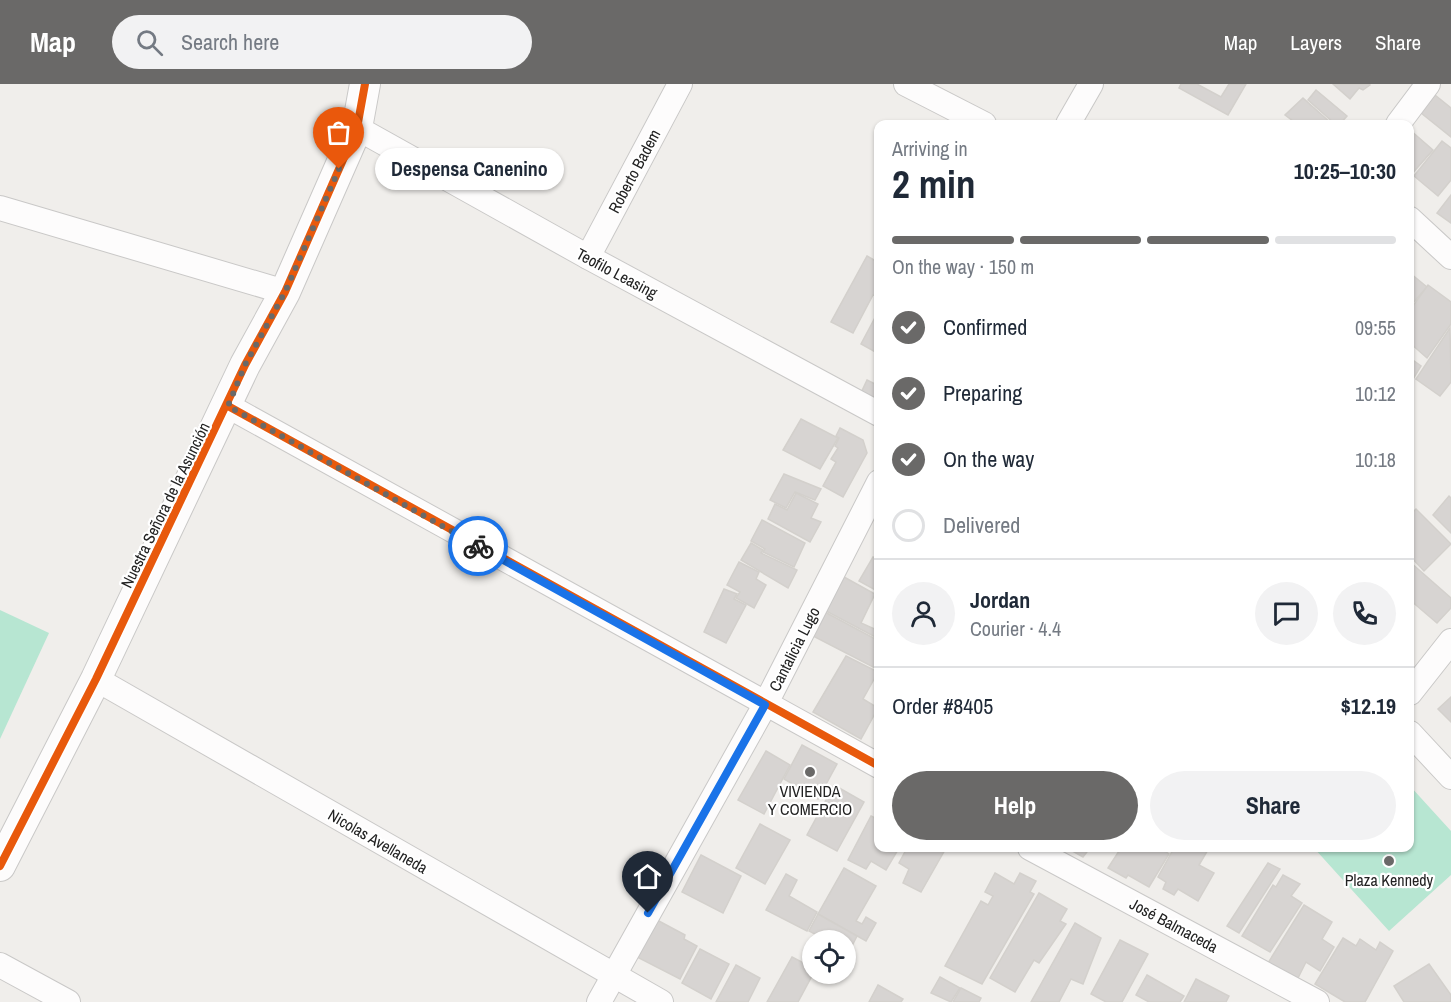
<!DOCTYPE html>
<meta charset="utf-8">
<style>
:root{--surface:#fff;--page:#f2f2f3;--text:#1f2937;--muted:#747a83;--line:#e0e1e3;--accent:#6a6968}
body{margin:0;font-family:"Archivo Narrow",sans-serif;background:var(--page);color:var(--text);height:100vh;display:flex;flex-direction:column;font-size:22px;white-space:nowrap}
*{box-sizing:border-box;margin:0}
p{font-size:20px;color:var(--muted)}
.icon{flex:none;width:33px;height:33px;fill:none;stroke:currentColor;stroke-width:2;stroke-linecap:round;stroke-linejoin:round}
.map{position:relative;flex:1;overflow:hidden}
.sheet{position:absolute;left:874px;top:36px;width:540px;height:732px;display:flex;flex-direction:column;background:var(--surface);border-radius:12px;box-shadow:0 2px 4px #0004}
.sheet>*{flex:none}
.buttons{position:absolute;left:802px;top:846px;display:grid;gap:12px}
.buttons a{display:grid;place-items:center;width:54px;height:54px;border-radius:50%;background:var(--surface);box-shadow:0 2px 4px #0004;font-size:30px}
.pin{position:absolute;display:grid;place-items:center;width:51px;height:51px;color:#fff;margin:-62px -26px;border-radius:50% 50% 50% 0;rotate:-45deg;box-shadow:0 0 6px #0007}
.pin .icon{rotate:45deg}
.courier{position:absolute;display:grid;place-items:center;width:60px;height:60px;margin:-30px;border:4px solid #1a73e8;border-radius:50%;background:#fff;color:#222;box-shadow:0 2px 8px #0007}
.bubble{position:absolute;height:42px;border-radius:21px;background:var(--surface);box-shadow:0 2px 4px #0004;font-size:20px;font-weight:700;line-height:42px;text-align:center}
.head em{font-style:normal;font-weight:700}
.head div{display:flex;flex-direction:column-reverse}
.head{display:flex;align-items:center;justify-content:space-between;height:102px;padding:0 18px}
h1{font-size:39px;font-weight:700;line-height:45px}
.bar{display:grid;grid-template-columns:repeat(4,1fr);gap:9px 6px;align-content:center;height:72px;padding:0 18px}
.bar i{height:8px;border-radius:4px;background:var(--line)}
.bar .on{background:var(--accent)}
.bar p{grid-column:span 4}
.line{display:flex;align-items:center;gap:15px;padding:0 18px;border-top:2px solid var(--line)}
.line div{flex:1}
.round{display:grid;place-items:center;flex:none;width:63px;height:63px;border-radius:32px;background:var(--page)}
ol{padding:0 18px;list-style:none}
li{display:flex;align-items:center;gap:18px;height:66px}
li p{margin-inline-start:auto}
li .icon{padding:6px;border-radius:50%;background:var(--accent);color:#fff;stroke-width:4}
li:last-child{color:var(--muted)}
li i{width:33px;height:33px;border:3px solid var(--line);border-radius:50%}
.action{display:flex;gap:12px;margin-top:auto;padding:12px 18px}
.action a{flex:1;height:69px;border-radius:36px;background:var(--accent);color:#fff;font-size:24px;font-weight:700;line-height:69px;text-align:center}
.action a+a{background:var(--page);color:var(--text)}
header{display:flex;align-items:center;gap:36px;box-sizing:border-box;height:84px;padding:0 30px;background:var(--accent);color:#fff}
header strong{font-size:28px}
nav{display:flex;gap:33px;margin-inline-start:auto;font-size:21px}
.search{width:420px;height:54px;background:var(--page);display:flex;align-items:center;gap:15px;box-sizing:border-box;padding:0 21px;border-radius:33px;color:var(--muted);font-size:22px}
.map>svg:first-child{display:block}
</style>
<header>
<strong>Map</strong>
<div class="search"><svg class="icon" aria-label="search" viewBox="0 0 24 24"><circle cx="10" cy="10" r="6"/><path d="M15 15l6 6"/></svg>Search here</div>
<nav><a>Map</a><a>Layers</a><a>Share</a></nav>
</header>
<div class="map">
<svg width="1451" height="918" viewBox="0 0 1451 918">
<rect width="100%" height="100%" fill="#f0eeeb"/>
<g fill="#b7e6d2">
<path d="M0,526L49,549L0,655Z"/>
<path d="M1410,702L1451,747V791L1389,847L1314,764H1410Z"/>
</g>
<g fill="#d7d4d2" stroke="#d3d0cc" stroke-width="1.5">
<path d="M1181,0H1197L1221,13L1229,0H1246L1228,31L1179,4Z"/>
<path d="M1333,0H1369L1370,1L1363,6L1359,4L1350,15Z"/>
<path d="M1316,6L1347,32L1340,40H1335L1308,16Z"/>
<path d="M1430,7L1451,24V53L1416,25Z"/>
<path d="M1303,14L1332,40H1297L1285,31Z"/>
<path d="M1410,46L1433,66L1410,92Z"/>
<path d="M1442,57L1451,64V96L1438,112L1414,92Z"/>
<path d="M1451,111V139L1437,129Z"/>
<path d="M867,172L879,179V213L873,211L853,249L831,238Z"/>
<path d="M1410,189L1427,203L1412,220L1410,219Z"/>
<path d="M1428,201L1451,218V240L1427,274L1410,259V226Z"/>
<path d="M879,226V270L861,260Z"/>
<path d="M1450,244L1451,298L1440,312L1416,295Z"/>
<path d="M1410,274L1421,282L1410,300Z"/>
<path d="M867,296L879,302V321L860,311Z"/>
<path d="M801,335L838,354L820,385L783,366Z"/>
<path d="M840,344L863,356L867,369L843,413L823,402L836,378L831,375L838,364L835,362L839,354L836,352Z"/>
<path d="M784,390L821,405L815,416L795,408L786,424L770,416Z"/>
<path d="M796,409L818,420L811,434L821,438L810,458L768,435L775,420L787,426Z"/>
<path d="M1449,412L1451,414V449L1433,431Z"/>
<path d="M1416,425L1451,460L1424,487L1410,472V431Z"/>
<path d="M762,436L805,459L794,483L763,468L765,465L751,457Z"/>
<path d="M751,459L763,466L761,469L797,486L788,504L741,476Z"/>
<path d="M873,473L879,476V508L859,497Z"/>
<path d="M739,478L759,488L756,495L766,501L754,524L736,514L740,508L727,501Z"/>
<path d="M1410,478L1451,514V524L1437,539L1410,516Z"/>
<path d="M844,493L875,510L861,539L879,547V555L826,527Z"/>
<path d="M724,505L737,510L734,515L746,521L726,559L704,548Z"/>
<path d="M823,527L879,557V586L811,551Z"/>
<path d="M846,572L878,588L863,615L878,624L861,655L813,628Z"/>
<path d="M1451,613V638L1438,625Z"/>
<path d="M802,661L837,680L818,715L784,695Z"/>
<path d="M766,667L790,681L764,730L738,716Z"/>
<path d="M834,701L864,718L837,767L807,751Z"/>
<path d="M871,732L879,736V764H899L886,786L871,777L866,785L848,776Z"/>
<path d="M760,740L790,756L765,800L736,784Z"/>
<path d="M907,764H946L921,808L903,799L909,785L899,779Z"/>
<path d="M1067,764H1090L1083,773Z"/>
<path d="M1121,764H1164L1163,766L1169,770L1149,803L1128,791L1126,794L1108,784Z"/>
<path d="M1174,764H1209L1199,781L1214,789L1198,817L1178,805L1174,811L1163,805L1166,798L1158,793Z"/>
<path d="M701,771L741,792L723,829L682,808Z"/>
<path d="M1268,779L1280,785L1239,849L1227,842Z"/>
<path d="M844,784L876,802L856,837L862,840L866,833L876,839L866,857L818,830Z"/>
<path d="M995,789L1014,800L1020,789L1036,797L1030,808L1034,810L982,900L945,882L981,817L988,821L993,812L985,808Z"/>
<path d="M786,790L797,796L789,812L817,828L807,847L766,826Z"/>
<path d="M1283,791L1300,800L1291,812L1302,819L1270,868L1242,852L1273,801L1276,803Z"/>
<path d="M1039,809L1067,825L1060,837L1066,840L1039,879L1034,876L1015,908L990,894Z"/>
<path d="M1304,821L1332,838L1322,855L1334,863L1320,887L1306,878L1297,896L1268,879Z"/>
<path d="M818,830L857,852L853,860L846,856H826L809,847Z"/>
<path d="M657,836L685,851L684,855L697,862L680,895L637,873Z"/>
<path d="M1075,839L1101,854L1083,900L1071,895L1059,918H1031Z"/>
<path d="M1343,854L1356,862L1360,855L1376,866L1380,858L1393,867L1365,918H1345L1315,900Z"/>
<path d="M1120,856L1148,870L1122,918H1106L1091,910Z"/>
<path d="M700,865L729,880L711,915L682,899Z"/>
<path d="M792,873L813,884V890L798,918H767Z"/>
<path d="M1429,880L1451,911V918H1404L1394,902Z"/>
<path d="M736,881L760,894L748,918H716Z"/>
<path d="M1147,891L1184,912L1180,918H1149L1136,911Z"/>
<path d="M940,893L960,904L951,918L931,909Z"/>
<path d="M1196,895L1229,912L1226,918H1184Z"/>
<path d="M878,901L903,915L901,918H869Z"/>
<path d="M961,904L981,914L979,918H953Z"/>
</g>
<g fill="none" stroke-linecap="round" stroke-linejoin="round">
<g stroke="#c9c8c7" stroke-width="26">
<g id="minor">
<path d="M906,0L984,40"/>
<path d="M1068,40L1091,0"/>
<path d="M1398,40L1428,0"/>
<path d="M357,44L588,173L879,330"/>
<path d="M0,124L285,208"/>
<path d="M1410,135L1451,173"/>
<path d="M588,173L680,0"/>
<path d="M228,322L879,682"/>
<path d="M96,595L661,918"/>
<path d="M1410,609L1451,557"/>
<path d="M1410,649L1451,693"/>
<path d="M1030,764L1317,918"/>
<path d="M0,881L68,918"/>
<path d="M599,918L765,621L879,398"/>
</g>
</g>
<g stroke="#c9c8c7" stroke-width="32">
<path id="tertiary" d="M0,782L96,595L245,281L285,208L357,44L365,0"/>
</g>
<use href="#minor" stroke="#fdfcfc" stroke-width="24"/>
<use href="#tertiary" stroke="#fdfcfc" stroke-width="30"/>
<g stroke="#fff" stroke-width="11">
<g id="cycleway">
<path d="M228,322L879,682"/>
<path d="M0,782L96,595L245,281L285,208L357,44L365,0"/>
</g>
</g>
<use href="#cycleway" stroke="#e8590c" stroke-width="8"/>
</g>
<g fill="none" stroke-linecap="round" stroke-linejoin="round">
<path stroke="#6a6968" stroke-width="6" stroke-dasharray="0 10.8" d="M339,85L285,208L245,281L228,322L478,462"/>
<path stroke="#1a73e8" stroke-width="8" d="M478,462L765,621L648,829"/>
</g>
<g fill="#6a6968" stroke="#fff" stroke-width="2">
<circle cx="810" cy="688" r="6"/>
<circle cx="1389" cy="777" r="6"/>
</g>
<g text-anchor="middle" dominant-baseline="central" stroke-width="4.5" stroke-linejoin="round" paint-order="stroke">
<g font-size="16" fill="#222" stroke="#fff">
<text transform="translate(634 87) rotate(-62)">Roberto Badem</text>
<text transform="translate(617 189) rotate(28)">Teofilo Leasing</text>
<text transform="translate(165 421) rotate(-64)">Nuestra Señora de la Asunción</text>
<text transform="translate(794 565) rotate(-63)">Cantalicia Lugo</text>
<text transform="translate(378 757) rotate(30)">Nicolas Avellaneda</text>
<text transform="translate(1174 841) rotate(28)">José Balmaceda</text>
</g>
<g font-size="16" fill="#222" stroke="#fff">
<text x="810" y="707">VIVIENDA<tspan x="810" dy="18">Y COMERCIO</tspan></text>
<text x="1389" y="796">Plaza Kennedy</text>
</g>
</g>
</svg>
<div class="buttons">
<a><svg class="icon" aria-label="locate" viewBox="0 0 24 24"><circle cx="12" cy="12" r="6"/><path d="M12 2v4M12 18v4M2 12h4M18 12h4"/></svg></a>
</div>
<div class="pin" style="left:339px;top:85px;background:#ea580c"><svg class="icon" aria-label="bag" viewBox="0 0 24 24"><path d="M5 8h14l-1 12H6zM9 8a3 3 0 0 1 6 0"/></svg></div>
<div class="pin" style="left:648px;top:829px;background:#1f2937"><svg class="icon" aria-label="home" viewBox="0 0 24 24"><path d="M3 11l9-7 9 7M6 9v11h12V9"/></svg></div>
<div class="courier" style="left:478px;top:462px"><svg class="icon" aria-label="bike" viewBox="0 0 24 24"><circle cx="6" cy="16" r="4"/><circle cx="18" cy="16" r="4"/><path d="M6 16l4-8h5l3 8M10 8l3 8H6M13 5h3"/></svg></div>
<div class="bubble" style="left:375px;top:64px;width:189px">Despensa Canenino</div>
<section class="sheet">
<div class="head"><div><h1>2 min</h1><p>Arriving in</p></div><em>10:25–10:30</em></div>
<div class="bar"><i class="on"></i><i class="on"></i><i class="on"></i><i></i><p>On the way · 150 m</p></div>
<ol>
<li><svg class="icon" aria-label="check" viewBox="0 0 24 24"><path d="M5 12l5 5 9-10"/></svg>Confirmed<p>09:55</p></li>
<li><svg class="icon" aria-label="check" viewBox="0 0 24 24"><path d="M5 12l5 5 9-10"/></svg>Preparing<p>10:12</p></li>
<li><svg class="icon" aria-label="check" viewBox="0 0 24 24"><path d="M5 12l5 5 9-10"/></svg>On the way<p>10:18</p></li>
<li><i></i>Delivered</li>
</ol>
<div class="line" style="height:108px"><a class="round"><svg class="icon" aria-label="person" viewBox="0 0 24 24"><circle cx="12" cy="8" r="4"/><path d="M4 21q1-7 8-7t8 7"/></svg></a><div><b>Jordan</b><p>Courier · 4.4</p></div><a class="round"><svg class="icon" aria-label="chat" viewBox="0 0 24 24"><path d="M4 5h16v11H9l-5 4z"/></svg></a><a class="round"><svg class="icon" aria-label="phone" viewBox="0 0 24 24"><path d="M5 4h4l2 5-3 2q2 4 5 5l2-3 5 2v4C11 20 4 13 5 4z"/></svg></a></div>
<div class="line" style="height:78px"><div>Order #8405</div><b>$12.19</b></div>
<div class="action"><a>Help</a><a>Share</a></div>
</section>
</div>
